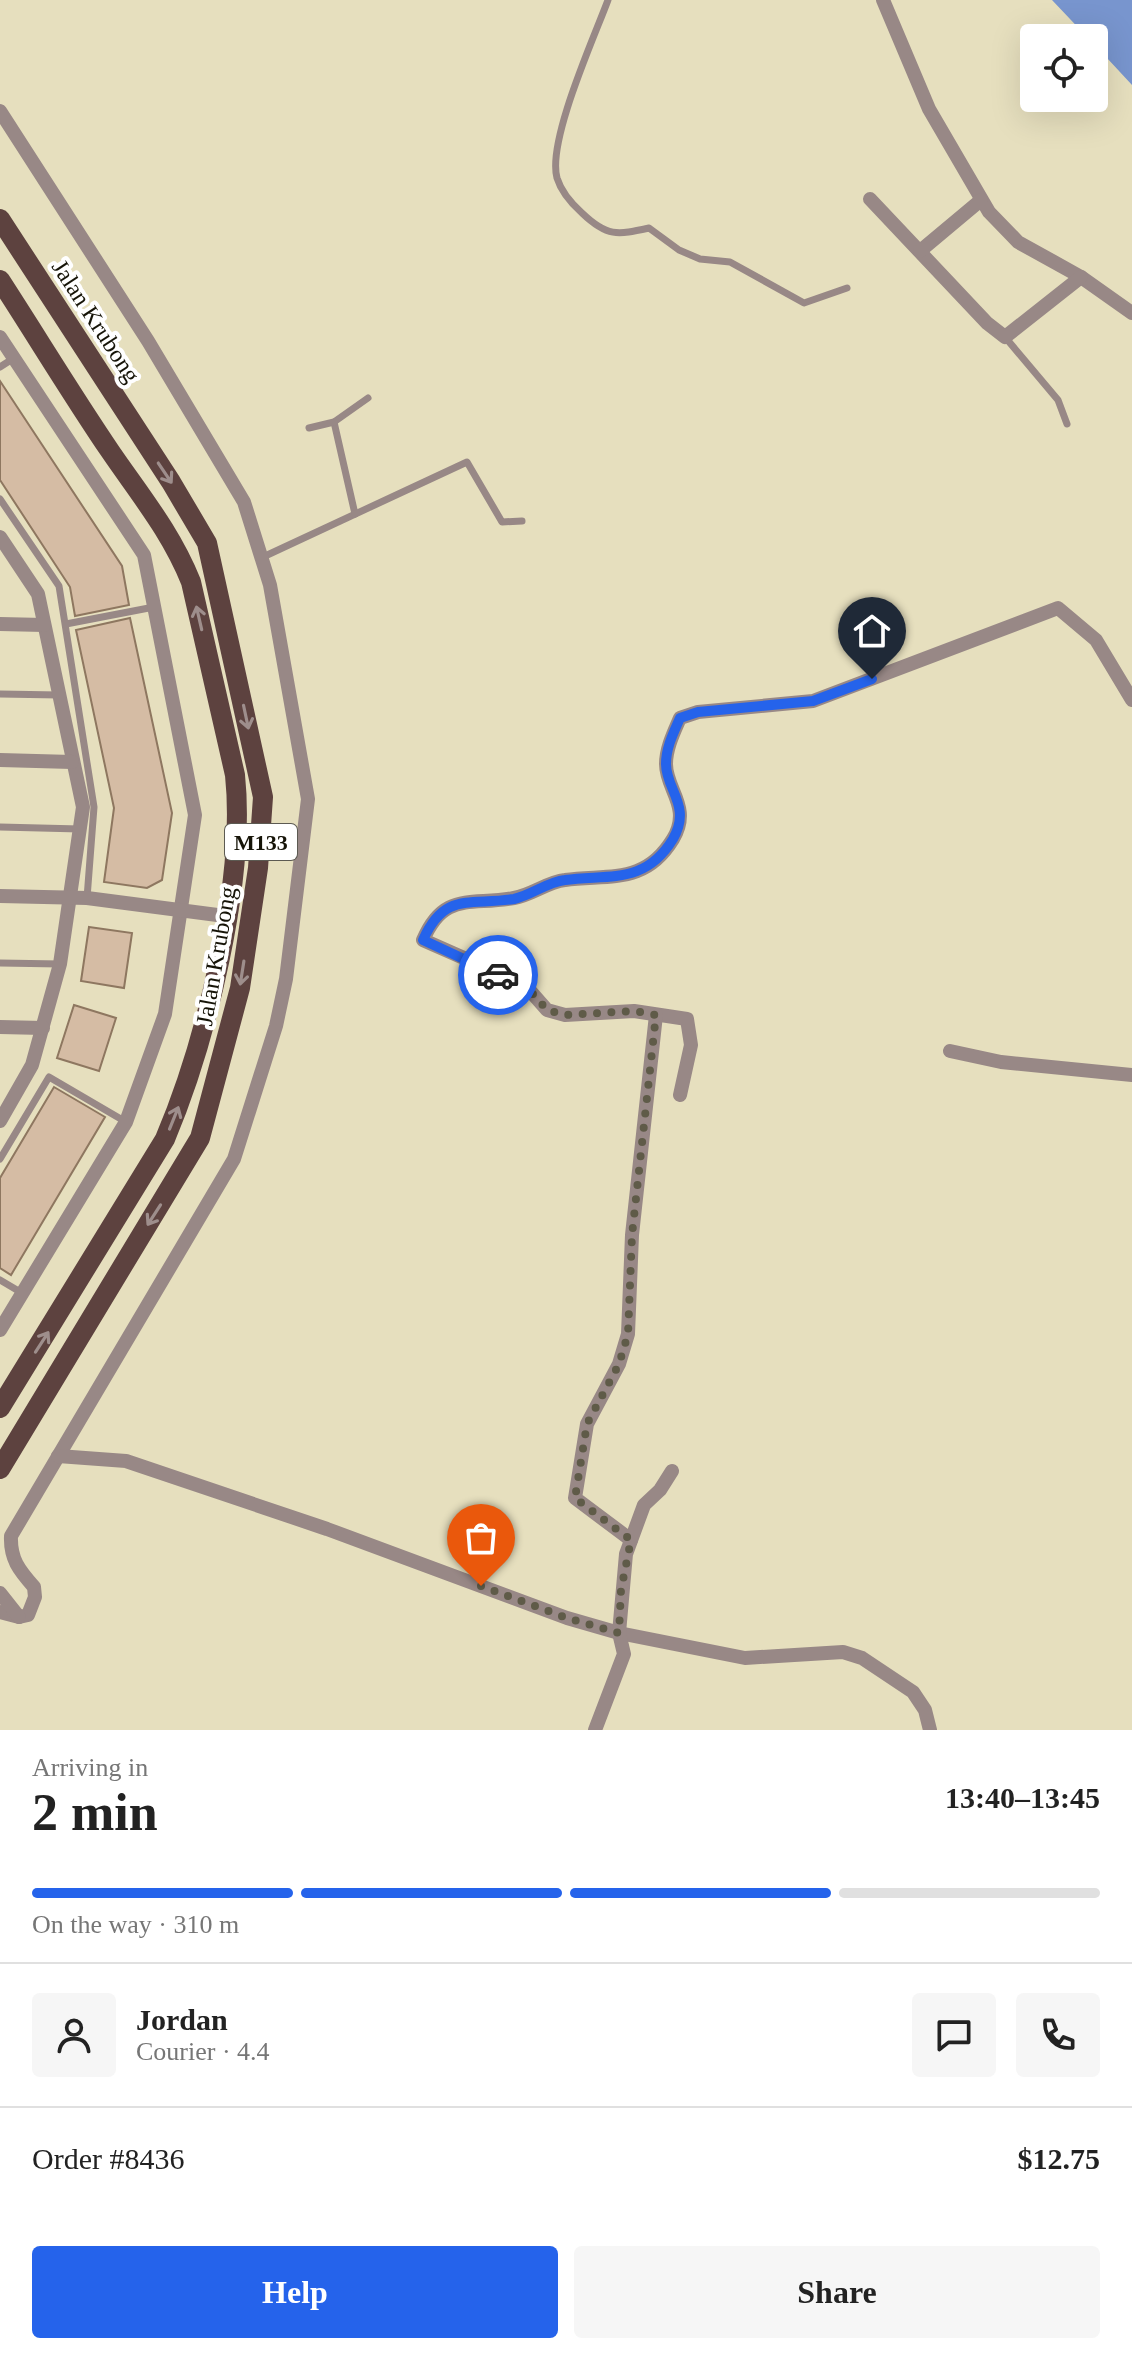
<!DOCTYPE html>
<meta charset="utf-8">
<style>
:root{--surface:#fff;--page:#f6f6f6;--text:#222;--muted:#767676;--line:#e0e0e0;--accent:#2563eb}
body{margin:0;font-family:"Times New Roman",serif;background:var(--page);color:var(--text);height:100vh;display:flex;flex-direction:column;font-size:30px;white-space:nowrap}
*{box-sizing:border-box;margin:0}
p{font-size:26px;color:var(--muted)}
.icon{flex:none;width:44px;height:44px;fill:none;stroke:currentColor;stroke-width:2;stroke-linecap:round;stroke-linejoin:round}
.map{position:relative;height:1730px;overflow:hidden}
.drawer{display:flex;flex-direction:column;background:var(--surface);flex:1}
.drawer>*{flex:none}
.buttons{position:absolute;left:1020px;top:24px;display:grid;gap:16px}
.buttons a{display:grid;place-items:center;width:88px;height:88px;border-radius:8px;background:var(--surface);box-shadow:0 8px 32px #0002;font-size:40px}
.pin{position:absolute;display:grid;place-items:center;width:68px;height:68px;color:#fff;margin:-82px -34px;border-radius:50% 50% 50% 0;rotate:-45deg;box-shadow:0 0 8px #0007}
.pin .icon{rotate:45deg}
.courier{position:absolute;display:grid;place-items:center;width:80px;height:80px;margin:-40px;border:6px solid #2563eb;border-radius:50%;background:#fff;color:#222;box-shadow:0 2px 10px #0007}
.overview em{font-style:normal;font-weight:600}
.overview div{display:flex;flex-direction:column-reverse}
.overview{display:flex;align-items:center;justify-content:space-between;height:136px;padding:0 32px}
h1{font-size:52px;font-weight:600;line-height:60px}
.bar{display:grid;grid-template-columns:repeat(4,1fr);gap:12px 8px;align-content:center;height:96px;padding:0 32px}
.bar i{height:10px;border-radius:6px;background:var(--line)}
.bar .active{background:var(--accent)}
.bar p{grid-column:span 4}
.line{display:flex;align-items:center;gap:20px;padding:0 32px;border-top:2px solid var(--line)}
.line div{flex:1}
.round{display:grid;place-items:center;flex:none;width:84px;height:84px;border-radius:8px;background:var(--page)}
.button{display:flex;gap:16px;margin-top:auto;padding:16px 32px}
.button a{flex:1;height:92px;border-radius:8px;background:var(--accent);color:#fff;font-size:32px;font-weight:600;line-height:92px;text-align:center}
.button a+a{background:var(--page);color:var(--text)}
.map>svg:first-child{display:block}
</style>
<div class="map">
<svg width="1132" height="1730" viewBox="0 0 1132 1730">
<rect width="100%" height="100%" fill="#e6dfbe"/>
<path fill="#7895ce" d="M1052,0H1132V85L1094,44V38H1088Z"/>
<g fill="#d5bca4" stroke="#8e7760" stroke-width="2">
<path d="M0,381L122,566L129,605L75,616L70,587L0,480Z"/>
<path d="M130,618L172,813L162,880L147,888L104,882L114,808L76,630Z"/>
<path d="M89,927L132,933L124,988L81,981Z"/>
<path d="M74,1005L116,1018L99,1071L57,1058Z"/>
<path d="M54,1087L105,1117L11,1275L0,1268V1178Z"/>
</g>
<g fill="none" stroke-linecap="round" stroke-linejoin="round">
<g stroke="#988886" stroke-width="7">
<path d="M608,0C594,38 547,141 557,178C561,191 572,204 582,213C607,237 617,235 649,228L679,250L700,259L730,262L804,303L847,288"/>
<path d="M1005,337L1058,400L1067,424"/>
<path d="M0,367L14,358"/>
<path d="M334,422L355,514"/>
<path d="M309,428L334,422L368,398"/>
<path d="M0,499L59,586L94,807L87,898"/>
<path d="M263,557L467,462L502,522L522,521"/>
<path d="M66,624L154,607"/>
<path d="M0,694L59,695"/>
<path d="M0,827L80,829"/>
<path d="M0,963L60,964"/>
<path d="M0,1159L49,1077L126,1122"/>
<path d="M0,1280L22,1293"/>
</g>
<g stroke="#988886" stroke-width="14">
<path d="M883,0L929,109L989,212L1018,242L1081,277L1132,313"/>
<path d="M0,111L148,341L244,502L270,585L308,799L286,979L276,1026L234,1159L11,1536C10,1559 19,1570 34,1587L35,1597L28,1615L19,1617L0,1612"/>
<path d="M870,199L987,323L1005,337L1081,277"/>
<path d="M920,251L981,200"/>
<path d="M0,337L144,555L195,815L165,1014L126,1122L0,1330"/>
<path d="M0,537L38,594L83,807L60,964L32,1065L0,1121"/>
<path d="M0,624L44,625"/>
<path d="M0,760L72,762"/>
<path d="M0,896L87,898L225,916"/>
<path d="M0,1027L43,1028"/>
<path d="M950,1051L1001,1062L1132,1075"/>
<path d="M680,1095L691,1045L687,1019L634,1011L565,1015L547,1010L525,985L423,940C444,891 470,906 514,898C532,895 547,882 565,880C609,874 645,885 673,839C692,807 666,790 666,764C666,748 674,732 680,718L698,712L813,701L1058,608L1096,640L1132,700"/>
<path d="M58,1456L126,1461L327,1529L567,1618L619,1633L745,1658L843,1652L862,1658L913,1692L925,1710L930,1730"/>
<path d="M631,1540L575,1498L587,1424L619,1364L628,1334L632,1235L656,1015"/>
<path d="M0,1593L19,1617"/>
<path d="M595,1730L624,1654L619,1633L626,1554L644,1505L660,1490L672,1471"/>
</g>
<g stroke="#5d423f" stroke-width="20">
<path d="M0,219L171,482L207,543L263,797L258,868L240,988L200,1138L0,1469"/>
<path d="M0,280C37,337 72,395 110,451C140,495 171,532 191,582L235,775C246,880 206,1042 165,1139L0,1408"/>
</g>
</g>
<defs><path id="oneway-shaft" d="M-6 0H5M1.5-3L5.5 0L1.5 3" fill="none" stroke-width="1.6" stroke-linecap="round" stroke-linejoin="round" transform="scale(2)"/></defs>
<g stroke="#9e8e8c">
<use href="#oneway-shaft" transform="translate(165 473) rotate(56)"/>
<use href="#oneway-shaft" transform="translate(199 618) rotate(-103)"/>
<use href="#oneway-shaft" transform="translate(246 717) rotate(78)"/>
<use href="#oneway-shaft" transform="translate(242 973) rotate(99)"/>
<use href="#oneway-shaft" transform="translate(174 1118) rotate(-68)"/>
<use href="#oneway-shaft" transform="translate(154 1215) rotate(123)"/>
<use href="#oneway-shaft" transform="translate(42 1342) rotate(-57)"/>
</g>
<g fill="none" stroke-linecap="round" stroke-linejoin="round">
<path stroke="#5f5b48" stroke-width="8" stroke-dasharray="0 14.4" d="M481,1586L567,1618L619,1633L621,1590L631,1540L575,1498L587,1424L619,1364L628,1334L632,1235L656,1015L634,1011L565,1015L547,1010L525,985L498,975"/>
<path stroke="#2563eb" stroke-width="10" d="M498,975L423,940C445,891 470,906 514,899C532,895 547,882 565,880C609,874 645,885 673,839C692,806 666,790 666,764C666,747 674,732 680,718L698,712L813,701L872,679"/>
</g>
<g text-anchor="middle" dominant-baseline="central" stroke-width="8" stroke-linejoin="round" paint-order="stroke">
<rect fill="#fff" stroke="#5c5a52" stroke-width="2" x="225" y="824" width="72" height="36" rx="6"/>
<g font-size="22" font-weight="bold" fill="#161408">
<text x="261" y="842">M133</text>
</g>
<g font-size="24" fill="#161408" stroke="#fff">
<text transform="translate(96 321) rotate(57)">Jalan Krubong</text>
<text transform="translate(216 956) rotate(-80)">Jalan Krubong</text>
</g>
</g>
</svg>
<div class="buttons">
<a><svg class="icon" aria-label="locate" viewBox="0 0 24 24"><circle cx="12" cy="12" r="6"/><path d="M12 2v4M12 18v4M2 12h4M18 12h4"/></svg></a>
</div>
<div class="pin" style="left:481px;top:1586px;background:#ea580c"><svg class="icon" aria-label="bag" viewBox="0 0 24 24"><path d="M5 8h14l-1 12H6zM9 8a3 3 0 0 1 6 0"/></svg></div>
<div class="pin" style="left:872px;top:679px;background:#1f2937"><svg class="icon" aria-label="home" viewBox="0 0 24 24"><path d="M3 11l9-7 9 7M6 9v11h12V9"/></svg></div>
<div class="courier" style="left:498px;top:975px"><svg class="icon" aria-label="car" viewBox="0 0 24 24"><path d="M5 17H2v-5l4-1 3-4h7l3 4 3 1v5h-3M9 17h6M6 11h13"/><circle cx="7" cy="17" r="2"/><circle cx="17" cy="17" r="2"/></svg></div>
</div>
<section class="drawer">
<div class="overview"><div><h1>2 min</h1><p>Arriving in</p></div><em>13:40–13:45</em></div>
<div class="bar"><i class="active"></i><i class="active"></i><i class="active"></i><i></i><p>On the way · 310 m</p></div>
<div class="line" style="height:144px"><a class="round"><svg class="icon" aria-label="person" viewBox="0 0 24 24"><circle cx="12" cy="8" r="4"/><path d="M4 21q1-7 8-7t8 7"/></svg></a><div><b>Jordan</b><p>Courier · 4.4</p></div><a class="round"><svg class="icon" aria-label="chat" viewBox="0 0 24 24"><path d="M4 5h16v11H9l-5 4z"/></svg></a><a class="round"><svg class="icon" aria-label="phone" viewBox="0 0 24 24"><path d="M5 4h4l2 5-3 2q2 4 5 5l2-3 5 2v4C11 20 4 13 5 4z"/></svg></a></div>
<div class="line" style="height:104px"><div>Order #8436</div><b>$12.75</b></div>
<div class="button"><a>Help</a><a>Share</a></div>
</section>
